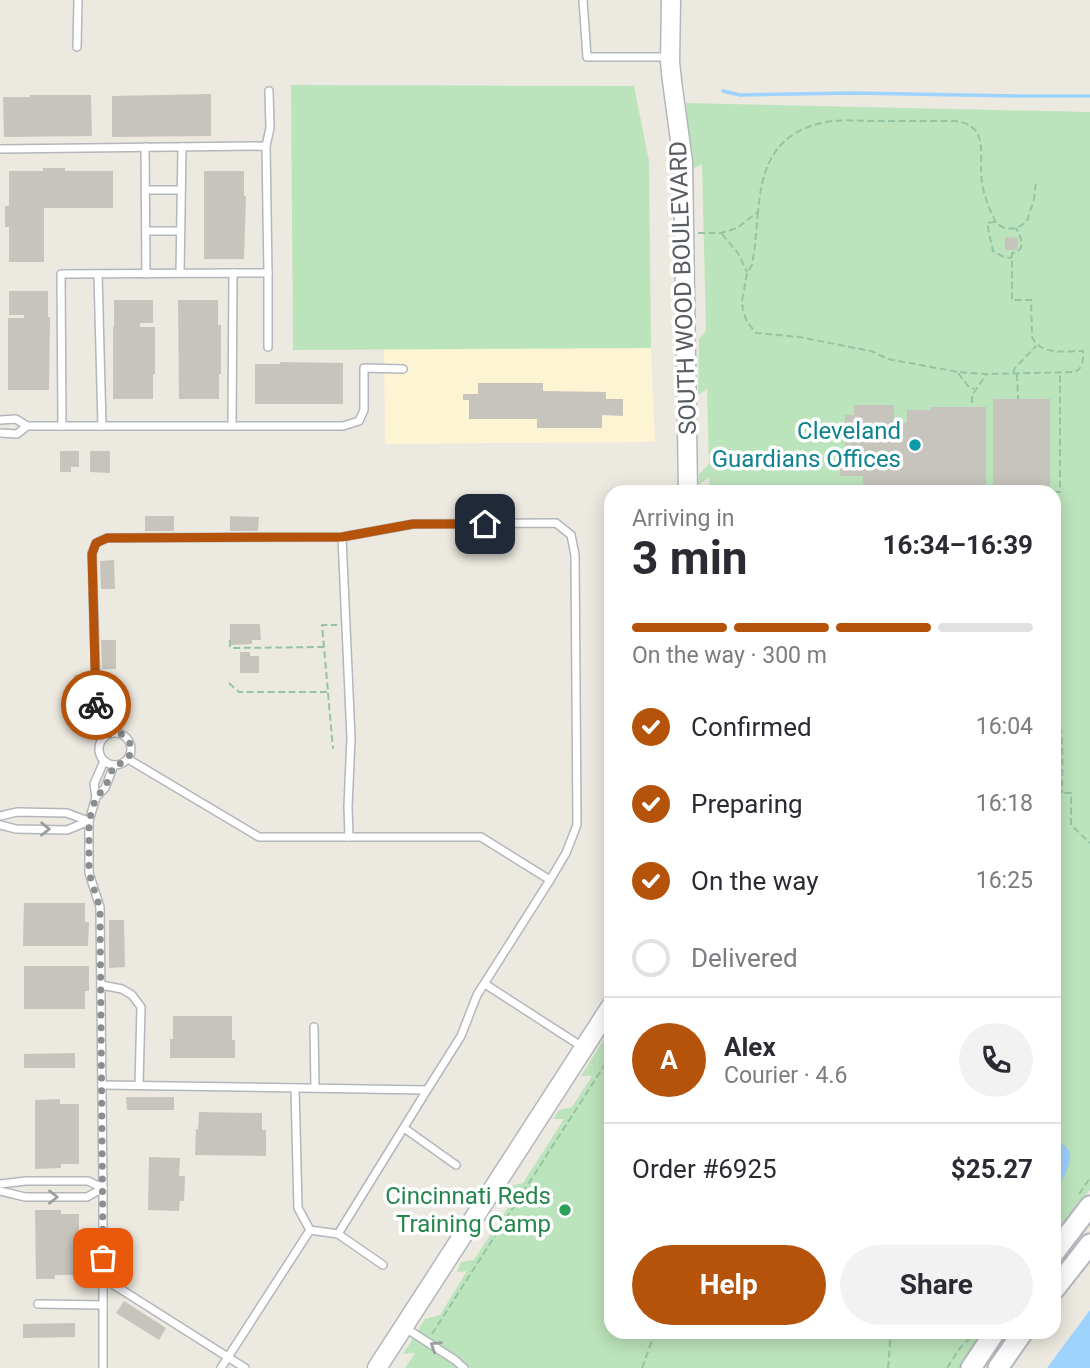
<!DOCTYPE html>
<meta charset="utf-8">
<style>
:root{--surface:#fff;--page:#f2f2f3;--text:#2b2b33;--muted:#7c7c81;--line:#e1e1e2;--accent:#b45309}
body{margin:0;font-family:Roboto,sans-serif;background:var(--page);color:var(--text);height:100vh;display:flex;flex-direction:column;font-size:26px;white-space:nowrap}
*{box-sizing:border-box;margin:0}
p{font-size:23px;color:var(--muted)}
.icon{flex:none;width:38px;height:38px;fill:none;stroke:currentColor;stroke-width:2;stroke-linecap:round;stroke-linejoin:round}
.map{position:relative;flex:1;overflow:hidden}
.drawer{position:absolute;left:604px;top:485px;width:457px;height:854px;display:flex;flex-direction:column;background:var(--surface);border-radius:21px;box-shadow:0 4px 18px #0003}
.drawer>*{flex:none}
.pin{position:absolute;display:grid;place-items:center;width:60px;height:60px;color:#fff;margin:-30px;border-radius:14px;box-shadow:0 4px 10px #0006}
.courier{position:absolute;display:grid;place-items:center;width:70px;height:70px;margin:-35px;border:5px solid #b45309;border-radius:50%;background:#fff;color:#222;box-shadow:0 2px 9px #0007}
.summary em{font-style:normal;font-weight:700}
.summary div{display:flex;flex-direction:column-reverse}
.summary{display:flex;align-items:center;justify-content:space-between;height:119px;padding:0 28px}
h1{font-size:46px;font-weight:700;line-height:52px}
.bar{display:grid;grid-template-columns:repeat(4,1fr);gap:10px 7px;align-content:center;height:84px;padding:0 28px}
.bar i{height:9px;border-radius:5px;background:var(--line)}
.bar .selected{background:var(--accent)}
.bar p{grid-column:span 4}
.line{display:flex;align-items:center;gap:18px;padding:0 28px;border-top:2px solid var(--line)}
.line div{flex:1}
.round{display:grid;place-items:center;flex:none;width:74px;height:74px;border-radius:37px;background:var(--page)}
ol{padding:0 28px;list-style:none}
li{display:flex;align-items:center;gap:21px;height:77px}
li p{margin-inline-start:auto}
li .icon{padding:7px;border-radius:50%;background:var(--accent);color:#fff;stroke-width:4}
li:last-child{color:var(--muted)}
li i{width:38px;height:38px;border:4px solid var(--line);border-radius:50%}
.primary-button{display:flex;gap:14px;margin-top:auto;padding:14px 28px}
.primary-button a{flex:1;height:80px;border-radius:42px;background:var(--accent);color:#fff;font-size:28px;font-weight:700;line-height:80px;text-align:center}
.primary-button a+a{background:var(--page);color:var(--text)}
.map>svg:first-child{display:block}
</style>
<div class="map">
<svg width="1090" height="1368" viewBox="0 0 1090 1368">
<rect width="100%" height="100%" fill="#ece9e0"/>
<path fill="#fdf4d4" d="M651,348L655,442L385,444L384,349Z"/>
<g fill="#bce4bc">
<path d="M291,85L634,86L649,161L651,348L293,350Z"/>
<path d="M686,103L1090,112V1190L1054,1237V492H710L709,477L699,485V474L709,464L707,389L698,395L699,339L706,331L702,164L692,169Z"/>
<path d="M611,1028V1332H984L960,1368H405L415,1353L403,1354L425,1319L440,1315L467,1271L457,1272L461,1262L474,1260L516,1195L504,1196L510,1186L523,1183L564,1119H553L559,1110L572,1107L592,1076H581Z"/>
</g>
<g fill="#9ed3fe">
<path d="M1054,1141C1084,1148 1065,1177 1054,1192Z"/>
<path d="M1090,1310V1368H1047L1087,1314Z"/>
</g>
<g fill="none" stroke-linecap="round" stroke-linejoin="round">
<path stroke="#9ed3fe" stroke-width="3.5" d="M723,91L740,95L853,93L1019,96H1090"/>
</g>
<g fill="#c7c4bd">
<path d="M211,94V136L112,137V96Z"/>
<path d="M30,95H91L92,136L4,137L3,97H30Z"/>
<path d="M43,168H65V171H113V208H44V262H9V227H5V206H9V171H43Z"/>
<path d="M204,171H244V196H246L244,259H204Z"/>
<path d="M1005,237L1018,238L1017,250H1005Z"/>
<path d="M9,291H48V317H50L49,390H8V318H24V315H9Z"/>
<path d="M114,300H153V323H140V327H155V374H153V399H113V327H114Z"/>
<path d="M178,300H218V325H221V374H219V399H179Z"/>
<path d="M280,362L343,363V404H255V364H280Z"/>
<path d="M478,383H543V391L606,392V399H623V416L602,415V428H537V419H469V400H463V394H478Z"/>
<rect x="993" y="399" width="57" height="87"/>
<path d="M854,405H894V423H907V410H931V407H986V492H867V488H863V476H840V466H845V415H854Z"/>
<path d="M60,451H79V467H71V472H60Z"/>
<path d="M90,451H110V473L90,472Z"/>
<rect x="145" y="516" width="29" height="15"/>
<path d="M230,516L259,517L258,531H230Z"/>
<path d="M114,560L115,589H101L100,561Z"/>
<path d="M230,624H260L261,640H252V644L230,645Z"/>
<path d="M101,640H116V669H102Z"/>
<path d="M240,652H250V656H259V673H240Z"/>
<path d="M88,674V703H74V675Z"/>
<path d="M24,903H85V922H89L88,946H23Z"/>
<path d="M109,920H124L125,967L109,968Z"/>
<path d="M24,966H89V991H85V1009H24Z"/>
<path d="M173,1016H232V1040H235V1058H170V1039H173Z"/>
<path d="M75,1053V1068H24V1054Z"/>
<path d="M126,1097H174V1110H127Z"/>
<path d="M60,1099V1104H79V1164H61V1168L35,1169V1100Z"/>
<path d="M199,1112L262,1113V1130H266V1156L195,1155L196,1129H198Z"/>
<path d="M149,1157L180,1158L179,1176H185L184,1201H180L179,1211L148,1210Z"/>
<path d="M35,1210H61V1214H79V1275H55V1279H36Z"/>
<path d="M124,1301L166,1328L159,1340L116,1313Z"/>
<path d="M75,1323V1337L23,1338V1324Z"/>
</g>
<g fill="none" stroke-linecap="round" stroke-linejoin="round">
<g stroke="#b3b6bb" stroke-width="10">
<g id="service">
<path d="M583,0L587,57H669"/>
<path d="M77,47L78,0"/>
<path d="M266,146L270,128L269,91"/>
<path d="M145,147L146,274"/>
<path d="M0,149L266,146L268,273H233"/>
<path d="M146,190H181"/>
<path d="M146,231H180"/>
<path d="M180,273L182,147"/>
<path d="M268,273V347"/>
<path d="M98,274L102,426"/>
<path d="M0,420L16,419L27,426H343L359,421L364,410V368L403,369"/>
<path d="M62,426L61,274L233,273L232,426"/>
<path d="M0,433L17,434L27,426"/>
<path d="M342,537L351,738L348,807L349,837"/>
<circle cx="115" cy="749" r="16"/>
<path d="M105,736L97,724L92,553L96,543L107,538L342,537L413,524L556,523L571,535L575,555L577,825L566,853L550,880L481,837H259L128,759"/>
<path d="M96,797L94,784L104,761"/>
<path d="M0,816L17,812L67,813L88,821"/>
<path d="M0,825L16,829L67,830L89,821"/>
<path d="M485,984L584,1048"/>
<path d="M101,985L122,989L132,995L141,1007L139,1085"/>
<path d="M314,1027L315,1088"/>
<path d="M102,1085L427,1090L338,1234L310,1230L221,1368"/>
<path d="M295,1088L298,1208L310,1230"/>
<path d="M427,1090L461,1036L477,995L550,880"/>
<path d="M404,1128L456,1165"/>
<path d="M0,1184L26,1181H88L103,1188"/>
<path d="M0,1191L25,1197H87L103,1188"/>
<path d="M338,1234L383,1265"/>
<path d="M103,1278L245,1368"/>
<path d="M38,1304L103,1305"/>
<path d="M404,1327L455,1360L464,1368"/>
<path d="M103,1368V1188L100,907L89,873V821L96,797L105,788L114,765"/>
</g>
</g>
<g stroke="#b3b6bb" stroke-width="21">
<g id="tertiary">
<path d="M671,0L670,62L672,81L683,162L688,492"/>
<path d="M377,1368L611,1006"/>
</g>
</g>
<g stroke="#b4b7bd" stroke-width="23">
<g id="secondary">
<path d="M1054,1253L1090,1206"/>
<path d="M1054,1290L1090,1244"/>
<path d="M971,1368L995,1332"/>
<path d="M998,1368L1023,1332"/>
</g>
</g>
<g stroke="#95c4a3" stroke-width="2" stroke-dasharray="7 3.5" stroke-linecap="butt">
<path d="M758,212L755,245L752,265L747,273L742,301L743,311L747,322L756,333L799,337L871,351L888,359L958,372L986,374L1075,372C1084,367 1083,360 1083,351C1065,351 1041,356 1032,337L1031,300H1012V253C1027,251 1021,237 1016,228"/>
<path d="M995,222L987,223L993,251L1004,257L1012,258"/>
<path d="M698,233H721L737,228L758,212C762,165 775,132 826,122C841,119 859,121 874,121C901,121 928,121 955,121C991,125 978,157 982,182C984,197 990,211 997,224C1007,231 1018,230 1027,221L1034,199L1036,182"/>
<path d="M722,234L738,253L747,272"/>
<path d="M958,373L968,386L974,389"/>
<path d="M1013,373L1015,368L1036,346"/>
<path d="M1017,374L1018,399"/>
<path d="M972,403V395L986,375"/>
<path d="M1054,492H1060V374"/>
<path d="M230,640V647L232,648L323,647"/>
<path d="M229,683L239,692H328L322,625H337"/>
<path d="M328,693L333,749"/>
<path d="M1054,707C1065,723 1062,772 1062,793"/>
<path d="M1054,793H1071V825L1090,843"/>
<path d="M1079,1194L1090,1178"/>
<path d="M432,1334L611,1055"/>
<path d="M642,1368L655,1332"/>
<path d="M888,1368L891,1332"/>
<path d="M947,1368L960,1348L975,1333"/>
</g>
<use href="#service" stroke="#fff" stroke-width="7"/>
<use href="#tertiary" stroke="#fff" stroke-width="18"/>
<use href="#secondary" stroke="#fff" stroke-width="19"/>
</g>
<defs><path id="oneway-chevron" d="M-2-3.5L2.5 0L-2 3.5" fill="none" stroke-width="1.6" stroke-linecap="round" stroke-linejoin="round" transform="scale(1.75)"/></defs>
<g stroke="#9b9da0">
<use href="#oneway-chevron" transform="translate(45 829) rotate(1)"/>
<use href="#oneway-chevron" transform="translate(53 1197)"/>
<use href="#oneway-chevron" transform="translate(435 1346) rotate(-147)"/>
</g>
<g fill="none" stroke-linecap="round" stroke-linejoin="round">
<path stroke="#8c8d8d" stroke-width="7" stroke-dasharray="0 12.6" d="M96,705L97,724L105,736C131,722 143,762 114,765L105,788L96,797L89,821V873L100,908L103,1258"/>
<path stroke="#b45309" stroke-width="9" d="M96,705L92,554L96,543L107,538L342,537L413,524H485"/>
</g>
<circle fill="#0f9aa8" stroke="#fff" stroke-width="2.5" cx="915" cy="445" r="7"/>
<circle fill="#2e9e5b" stroke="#fff" stroke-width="2.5" cx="565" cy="1210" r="7"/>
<g text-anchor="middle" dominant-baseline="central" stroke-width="7" stroke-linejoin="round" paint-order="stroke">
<g font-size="24" fill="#595c61" stroke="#fff">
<text transform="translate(683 288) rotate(-92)">SOUTH WOOD BOULEVARD</text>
</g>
<g font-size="24" fill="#0d838f" stroke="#fff" text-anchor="end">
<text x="901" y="431">Cleveland<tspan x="901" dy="28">Guardians Offices</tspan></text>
</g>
<g font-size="24" fill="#27864d" stroke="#fff" text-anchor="end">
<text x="551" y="1196">Cincinnati Reds<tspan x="551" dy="28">Training Camp</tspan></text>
</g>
</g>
</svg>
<div class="pin" style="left:103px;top:1258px;background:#ea580c"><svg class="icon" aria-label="bag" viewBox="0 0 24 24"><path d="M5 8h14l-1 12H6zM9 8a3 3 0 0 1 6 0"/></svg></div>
<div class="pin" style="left:485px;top:524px;background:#1f2937"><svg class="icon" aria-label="home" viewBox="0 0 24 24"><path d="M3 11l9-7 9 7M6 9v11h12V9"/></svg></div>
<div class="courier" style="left:96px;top:705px"><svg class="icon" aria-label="bike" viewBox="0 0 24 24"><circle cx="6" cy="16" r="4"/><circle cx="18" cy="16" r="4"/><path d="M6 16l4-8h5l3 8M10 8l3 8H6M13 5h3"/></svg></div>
<section class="drawer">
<div class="summary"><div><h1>3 min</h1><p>Arriving in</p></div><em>16:34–16:39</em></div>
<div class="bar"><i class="selected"></i><i class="selected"></i><i class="selected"></i><i></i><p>On the way · 300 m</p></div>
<ol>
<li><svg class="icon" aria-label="check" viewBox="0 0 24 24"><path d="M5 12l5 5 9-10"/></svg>Confirmed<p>16:04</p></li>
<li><svg class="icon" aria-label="check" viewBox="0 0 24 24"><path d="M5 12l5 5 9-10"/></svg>Preparing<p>16:18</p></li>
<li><svg class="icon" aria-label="check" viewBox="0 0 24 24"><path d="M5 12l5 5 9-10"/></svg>On the way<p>16:25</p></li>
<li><i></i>Delivered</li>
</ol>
<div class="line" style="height:126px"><b class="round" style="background:var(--accent);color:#fff">A</b><div><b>Alex</b><p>Courier · 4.6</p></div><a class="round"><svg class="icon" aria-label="phone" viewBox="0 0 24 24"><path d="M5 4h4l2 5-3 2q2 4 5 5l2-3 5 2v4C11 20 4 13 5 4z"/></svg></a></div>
<div class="line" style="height:91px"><div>Order #6925</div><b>$25.27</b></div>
<div class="primary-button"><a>Help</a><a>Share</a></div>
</section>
</div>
